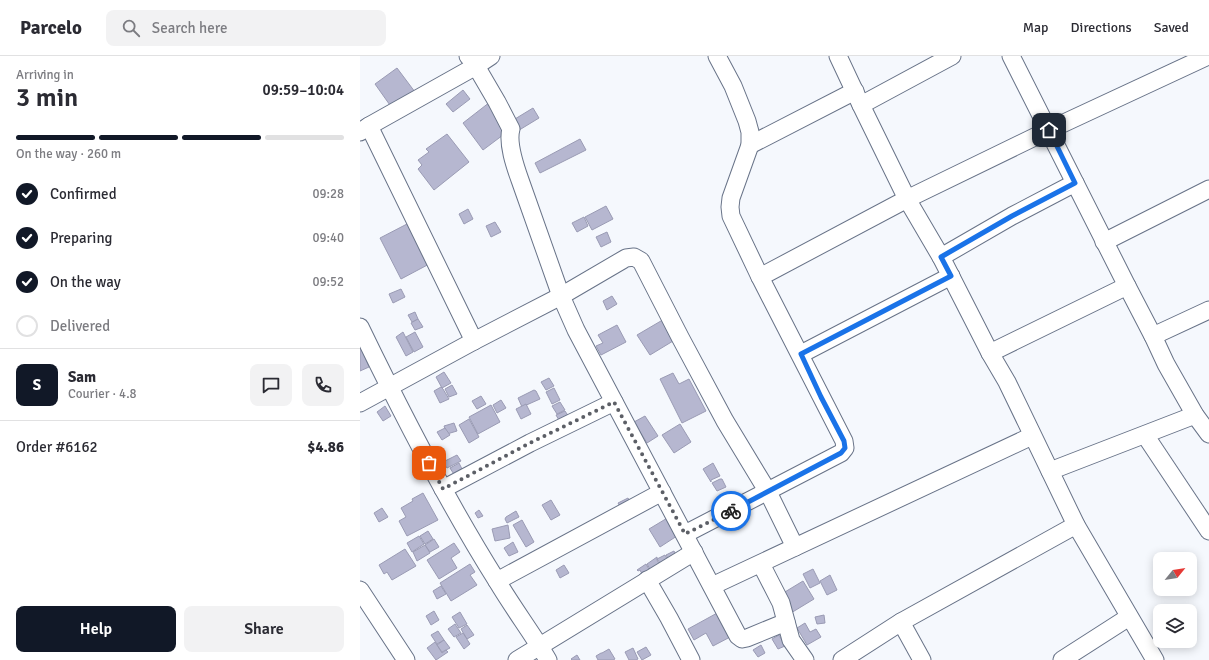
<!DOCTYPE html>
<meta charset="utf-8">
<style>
:root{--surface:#fff;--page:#f2f2f3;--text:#2b2b33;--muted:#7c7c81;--line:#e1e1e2;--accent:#111827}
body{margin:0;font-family:Signika,sans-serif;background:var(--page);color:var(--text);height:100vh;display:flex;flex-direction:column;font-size:15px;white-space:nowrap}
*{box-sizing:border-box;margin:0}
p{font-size:13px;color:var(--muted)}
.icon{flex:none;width:22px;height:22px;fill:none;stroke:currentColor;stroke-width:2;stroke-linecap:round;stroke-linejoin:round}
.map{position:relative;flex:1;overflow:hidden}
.sheet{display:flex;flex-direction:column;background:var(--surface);width:360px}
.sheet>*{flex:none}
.needle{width:26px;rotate:60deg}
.buttons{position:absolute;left:793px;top:496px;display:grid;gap:8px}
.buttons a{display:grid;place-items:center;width:44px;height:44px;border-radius:8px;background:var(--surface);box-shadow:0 2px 10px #0003;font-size:20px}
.pin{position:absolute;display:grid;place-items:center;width:34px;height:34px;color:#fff;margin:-17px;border-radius:8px;box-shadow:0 2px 6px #0006}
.courier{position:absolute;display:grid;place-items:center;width:40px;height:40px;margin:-20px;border:3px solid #1a73e8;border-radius:50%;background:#fff;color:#222;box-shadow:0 1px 5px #0007}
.headline em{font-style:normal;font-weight:600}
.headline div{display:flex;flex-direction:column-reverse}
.headline{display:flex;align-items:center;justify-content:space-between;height:68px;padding:0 16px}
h1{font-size:26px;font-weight:600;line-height:30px}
.bar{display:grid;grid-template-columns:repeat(4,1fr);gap:6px 4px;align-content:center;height:48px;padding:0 16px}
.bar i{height:5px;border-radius:3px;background:var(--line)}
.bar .current{background:var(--accent)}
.bar p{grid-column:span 4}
.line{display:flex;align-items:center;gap:10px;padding:0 16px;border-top:1px solid var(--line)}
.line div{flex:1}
.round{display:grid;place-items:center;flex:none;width:42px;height:42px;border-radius:8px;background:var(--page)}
ol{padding:0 16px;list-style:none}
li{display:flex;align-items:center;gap:12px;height:44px}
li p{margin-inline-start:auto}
li .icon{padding:4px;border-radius:50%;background:var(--accent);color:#fff;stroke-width:4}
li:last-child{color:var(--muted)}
li i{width:22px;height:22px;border:2px solid var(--line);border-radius:50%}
.primary-button{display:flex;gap:8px;margin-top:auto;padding:8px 16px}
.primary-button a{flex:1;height:46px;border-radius:8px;background:var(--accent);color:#fff;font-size:16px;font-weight:600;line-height:46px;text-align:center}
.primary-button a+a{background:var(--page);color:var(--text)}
header{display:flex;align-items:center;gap:24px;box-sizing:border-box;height:56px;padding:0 20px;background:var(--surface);border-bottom:1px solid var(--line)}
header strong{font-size:19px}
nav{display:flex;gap:22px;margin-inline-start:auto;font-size:14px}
.search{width:280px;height:36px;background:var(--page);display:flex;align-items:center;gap:10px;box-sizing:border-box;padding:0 14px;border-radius:8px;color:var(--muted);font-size:15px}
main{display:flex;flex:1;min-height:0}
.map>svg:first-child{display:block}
</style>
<header>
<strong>Parcelo</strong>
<div class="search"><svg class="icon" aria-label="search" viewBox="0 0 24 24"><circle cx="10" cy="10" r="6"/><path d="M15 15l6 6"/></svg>Search here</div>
<nav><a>Map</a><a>Directions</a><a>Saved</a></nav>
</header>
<main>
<section class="sheet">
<div class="headline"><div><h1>3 min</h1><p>Arriving in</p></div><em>09:59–10:04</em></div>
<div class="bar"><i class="current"></i><i class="current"></i><i class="current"></i><i></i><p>On the way · 260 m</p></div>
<ol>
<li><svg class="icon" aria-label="check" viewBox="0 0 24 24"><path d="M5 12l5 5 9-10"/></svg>Confirmed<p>09:28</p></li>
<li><svg class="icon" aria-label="check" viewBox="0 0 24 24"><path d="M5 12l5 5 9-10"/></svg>Preparing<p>09:40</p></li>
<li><svg class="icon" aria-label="check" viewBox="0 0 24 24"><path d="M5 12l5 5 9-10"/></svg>On the way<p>09:52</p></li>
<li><i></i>Delivered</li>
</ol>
<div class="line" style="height:72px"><b class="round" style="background:var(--accent);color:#fff">S</b><div><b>Sam</b><p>Courier · 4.8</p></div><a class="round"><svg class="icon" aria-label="chat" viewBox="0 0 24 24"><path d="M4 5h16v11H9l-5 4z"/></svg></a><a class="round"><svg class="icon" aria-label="phone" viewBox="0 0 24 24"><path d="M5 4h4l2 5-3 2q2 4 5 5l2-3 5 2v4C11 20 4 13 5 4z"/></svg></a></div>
<div class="line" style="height:52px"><div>Order #6162</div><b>$4.86</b></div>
<div class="primary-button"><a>Help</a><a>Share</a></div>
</section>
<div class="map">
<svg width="849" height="604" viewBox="0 0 849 604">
<rect width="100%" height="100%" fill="#f5f8fd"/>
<g fill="#b6b7d0" stroke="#9a9bb4">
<path d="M37,12L55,36L32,52L15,28Z"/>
<path d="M103,34L110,43L93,56L86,48Z"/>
<path d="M130,46L151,73L123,94L103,67Z"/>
<path d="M173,52L179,62L156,76L150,66Z"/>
<path d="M87,78L109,106L74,134L58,113L62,109L58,104L69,96L66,93Z"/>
<path d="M220,83L226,94L180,117L175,107Z"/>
<path d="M246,150L253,163L232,174L225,161Z"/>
<path d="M108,153L113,163L104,168L99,158Z"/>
<path d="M224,161L228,170L217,176L212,167Z"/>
<path d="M135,166L141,176L131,181L126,170Z"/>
<path d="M47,168L73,206L41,223L20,182Z"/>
<path d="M247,176L251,186L241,191L236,181Z"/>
<path d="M41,233L45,241L33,247L29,238Z"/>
<path d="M252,240L257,248L247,254L243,245Z"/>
<path d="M55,256L58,263L52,266L48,259Z"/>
<path d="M306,262L318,282L290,299L277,279Z"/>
<path d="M58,263L63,271L55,274L51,267Z"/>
<path d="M257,269L266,286L241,299L236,290L243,287L238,279Z"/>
<path d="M43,276L53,296L46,300L36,281Z"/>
<path d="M55,276L63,291L54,296L46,281Z"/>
<path d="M1,291L9,311L0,315V292Z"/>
<path d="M84,316L91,327L82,332L76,321Z"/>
<path d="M313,317L319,328L329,323L346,355L322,367L300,323Z"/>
<path d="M189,322L194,330L186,334L181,326Z"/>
<path d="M92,329L97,338L89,341L85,333Z"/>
<path d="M81,331L83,333L89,343L80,347L74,335Z"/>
<path d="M194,332L200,344L192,348L186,336Z"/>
<path d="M174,334L176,335L180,343L162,351L158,342Z"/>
<path d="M121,340L126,348L117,353L112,345Z"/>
<path d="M141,344L146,352L137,357L133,349Z"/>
<path d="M200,346L205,354L197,358L192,350Z"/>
<path d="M166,348L171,358L161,363L156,353Z"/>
<path d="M131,349L140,366L118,378L109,361Z"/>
<path d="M25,350L31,360L23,365L17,356Z"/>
<path d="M205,355L209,361L200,366L196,359Z"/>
<path d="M285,360L298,380L287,387L274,366Z"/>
<path d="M109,363L119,381L109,387L99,369Z"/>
<path d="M94,367L97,375L87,378L84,370Z"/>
<path d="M320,368L331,386L314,397L302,379Z"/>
<path d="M85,372L90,379L82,384L77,376Z"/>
<path d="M97,399L101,405L87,412L83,406Z"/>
<path d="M99,407L103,415L95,420L90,412Z"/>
<path d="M353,407L360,420L351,424V426L343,413Z"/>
<path d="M360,423H362L366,431L357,435L352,427Z"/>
<path d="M63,437L78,464L47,480L39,465L46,461L41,452L53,445L52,443Z"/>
<path d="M268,442L273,451L263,456L258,447Z"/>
<path d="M191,444L200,459L191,464L182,449Z"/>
<path d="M22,452L28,461L19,466L14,457Z"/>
<path d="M119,454L123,460L118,462L115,457Z"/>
<path d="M156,455L159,461L147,467L145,463L146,461Z"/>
<path d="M309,461L320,478L300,491L289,473Z"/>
<path d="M162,464L174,486L166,491L153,469Z"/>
<path d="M148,469L150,482L135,485L132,473Z"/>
<path d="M68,475L73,483L65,488L60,480Z"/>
<path d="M59,480L64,488L52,496L47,487Z"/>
<path d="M74,483L79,491L70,496L65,489Z"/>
<path d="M153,486L158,496L149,500L144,492Z"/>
<path d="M94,487L100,496L91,502L97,512L79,523L67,504Z"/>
<path d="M65,489L70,497L57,505L53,496Z"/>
<path d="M45,493L56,510L32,524L27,516L24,518L19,509Z"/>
<path d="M314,495L317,501L310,505L306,499Z"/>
<path d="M305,499L309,506L301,508L297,503Z"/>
<path d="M297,501V504L301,511L291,515L287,508Z"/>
<path d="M110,508L115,516L110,519L117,529L91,545L80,527Z"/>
<path d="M286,508L291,517L283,520L280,514L278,515L277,514Z"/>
<path d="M204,509L209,517L200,522L196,514Z"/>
<path d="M453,513L460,527L450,532L443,518Z"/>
<path d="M470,519L477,534L467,539L460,525Z"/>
<path d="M443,525L454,543L426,560L415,542Z"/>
<path d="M81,530L86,538L77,543L73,535Z"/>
<path d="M74,555L79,564L71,569L66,560Z"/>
<path d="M100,556L107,568L99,572L92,561Z"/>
<path d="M359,556L372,580L353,590L346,577L334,584L328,573Z"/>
<path d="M464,559L465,567L457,568L455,561Z"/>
<path d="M445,567L450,576L456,573L461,581L447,589L437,572Z"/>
<path d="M95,568L101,577L94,581L88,573Z"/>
<path d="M107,569L114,579L107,583L101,573Z"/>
<path d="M78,575L84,584L77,588L71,579Z"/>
<path d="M103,577L110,588L104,593L96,581Z"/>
<path d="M419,579L425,590L418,593L412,583Z"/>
<path d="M84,584L90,592L82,596L77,589Z"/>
<path d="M75,586L82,597L86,594L88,596L76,604L67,592Z"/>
<path d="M401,589L405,597L398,601L393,594Z"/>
<path d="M286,591L291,599L282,604L277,596Z"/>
<path d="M273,592L278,603L276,604H269L265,596Z"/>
<path d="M249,593L255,603L253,604H238L236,600L241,597H242Z"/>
<path d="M217,599L220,604H212L211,603Z"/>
</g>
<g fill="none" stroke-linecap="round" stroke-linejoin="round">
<g stroke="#687388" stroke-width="19">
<g id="minor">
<path d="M108,0L116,10L137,46L151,73C147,87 155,110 160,124L201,240L216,274L378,580L382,583L387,582L426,566"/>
<path d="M478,0L501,49L547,143L581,201L630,297L647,326L716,469L795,604"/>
<path d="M651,0L767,230L793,280L806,308L835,359L849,378"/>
<path d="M501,49L592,0"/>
<path d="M9,70L114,285"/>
<path d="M0,76L9,70L116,10L131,0"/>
<path d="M390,89L495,35"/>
<path d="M744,186L849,133"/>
<path d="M581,201L652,160L715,127"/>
<path d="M400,221L547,143L689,74L848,0"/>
<path d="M0,271C42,358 86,444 137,525C153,552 172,577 188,604"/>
<path d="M793,280L849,254"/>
<path d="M630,297L767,230"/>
<path d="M441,298L591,220"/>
<path d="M0,347L114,285L201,240L266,202L274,201L281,205L320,281L365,365L408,436L435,491"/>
<path d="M785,379L849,475"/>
<path d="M690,415L835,359"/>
<path d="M83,433L170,387L254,346"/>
<path d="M325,478L481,397L485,392L484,385L400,221L371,160L370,151L371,142L390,89V76L387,65L373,30L357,0"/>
<path d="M401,508L421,547L431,584L445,604"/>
<path d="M287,524L309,562L331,604"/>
<path d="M137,525L302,436"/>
<path d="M352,530L672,380"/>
<path d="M0,534L46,604"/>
<path d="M541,566L562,604"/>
<path d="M157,604L334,496"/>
<path d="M482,604L541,566L716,469"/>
<path d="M702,604L769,561"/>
</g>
</g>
<use href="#minor" stroke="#fff" stroke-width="17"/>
</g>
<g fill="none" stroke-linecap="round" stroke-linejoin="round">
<path stroke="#5c5f66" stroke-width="4" stroke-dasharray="0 7.2" d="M69,407L83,433L170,387L254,346L325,478L371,455"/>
<path stroke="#1a73e8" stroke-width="5" d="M371,455L481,397L485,392L484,385L461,341L441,298L591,220L581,201L652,160L715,127L689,74"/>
</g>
</svg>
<div class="buttons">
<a><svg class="needle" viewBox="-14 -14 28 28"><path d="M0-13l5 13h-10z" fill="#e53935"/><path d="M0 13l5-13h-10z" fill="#7c7c81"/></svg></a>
<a><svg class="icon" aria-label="layers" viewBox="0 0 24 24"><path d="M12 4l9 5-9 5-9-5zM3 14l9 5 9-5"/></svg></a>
</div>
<div class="pin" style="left:69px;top:407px;background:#ea580c"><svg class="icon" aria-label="bag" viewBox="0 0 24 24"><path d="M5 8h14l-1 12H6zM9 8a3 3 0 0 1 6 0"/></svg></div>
<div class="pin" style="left:689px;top:74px;background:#1f2937"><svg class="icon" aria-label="home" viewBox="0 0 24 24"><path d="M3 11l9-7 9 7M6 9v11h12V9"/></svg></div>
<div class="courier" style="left:371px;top:455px"><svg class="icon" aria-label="bike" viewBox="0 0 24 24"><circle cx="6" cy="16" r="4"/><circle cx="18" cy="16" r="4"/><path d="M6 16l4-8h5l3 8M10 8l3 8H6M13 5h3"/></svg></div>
</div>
</main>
